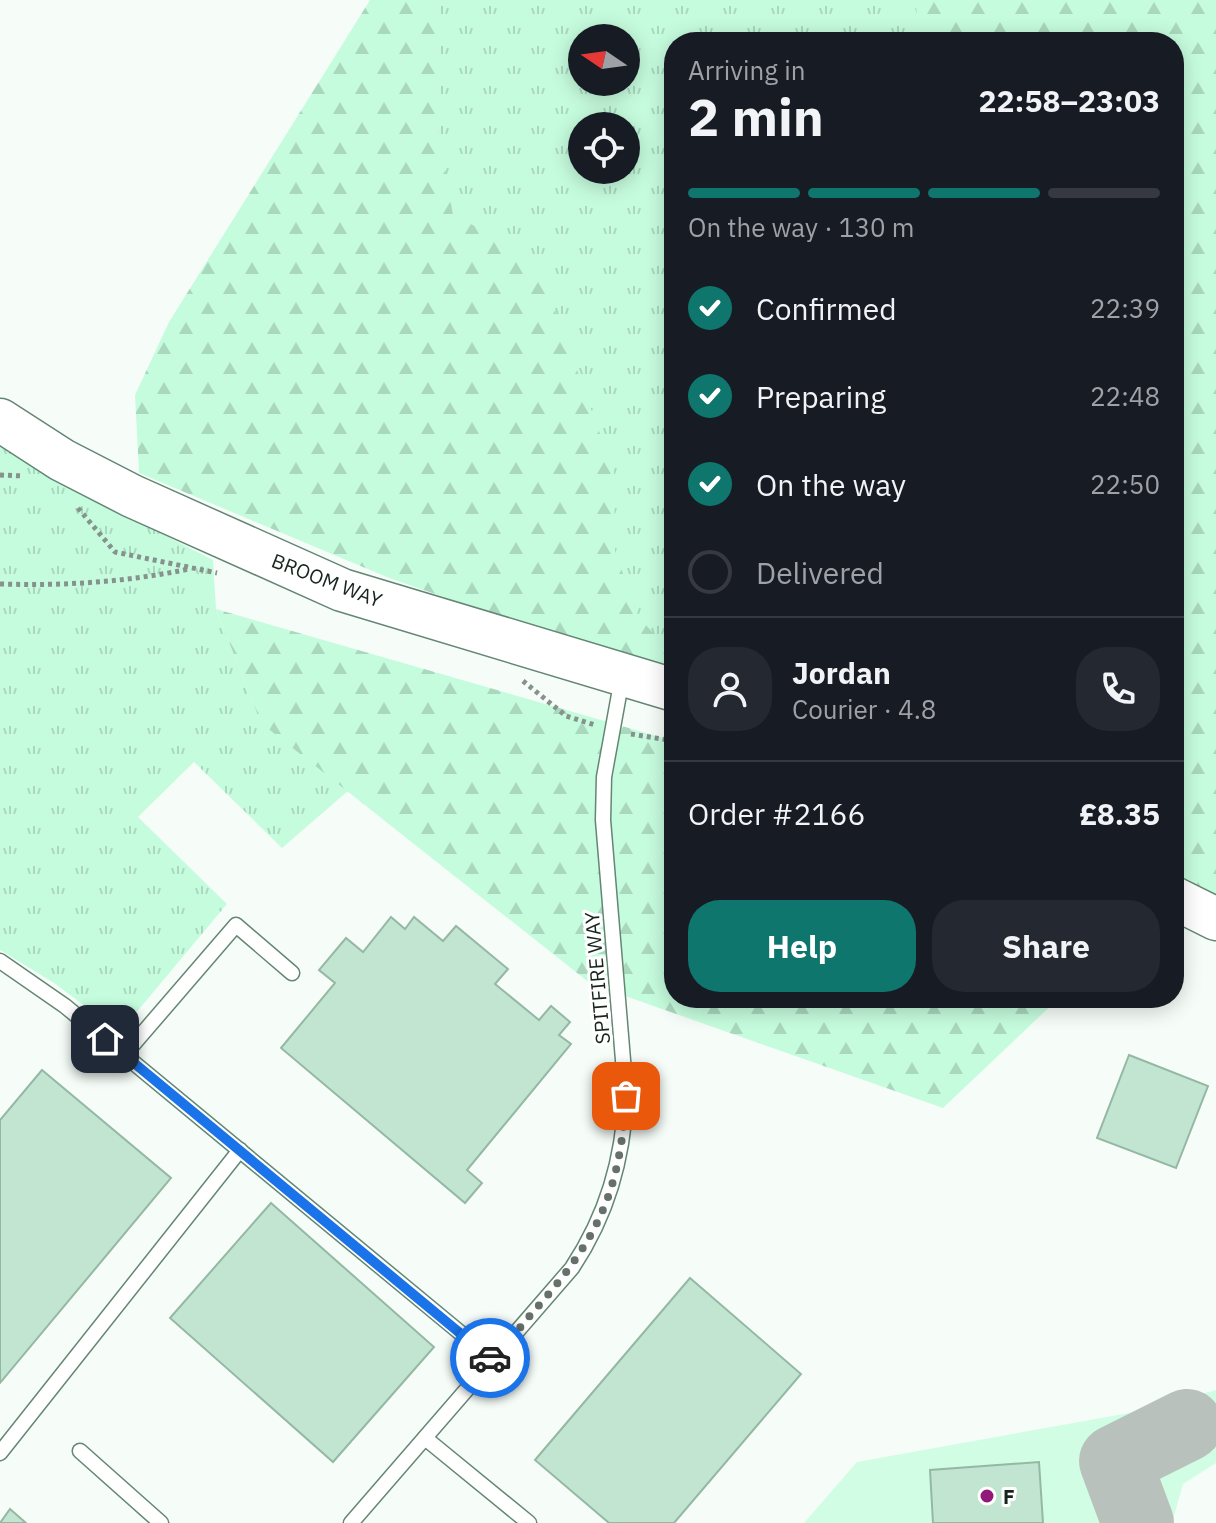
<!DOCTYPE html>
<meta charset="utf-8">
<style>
:root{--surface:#171b24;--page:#242831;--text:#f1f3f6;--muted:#9ea1a6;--line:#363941;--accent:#0f766e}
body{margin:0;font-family:"IBM Plex Sans",sans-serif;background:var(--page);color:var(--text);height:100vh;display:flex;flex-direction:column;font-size:30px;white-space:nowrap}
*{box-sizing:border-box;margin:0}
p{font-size:26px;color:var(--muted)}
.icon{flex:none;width:44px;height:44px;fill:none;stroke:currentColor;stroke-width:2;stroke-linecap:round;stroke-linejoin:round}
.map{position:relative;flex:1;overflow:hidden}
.sheet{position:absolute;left:664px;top:32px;width:520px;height:976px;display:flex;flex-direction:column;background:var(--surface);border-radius:32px;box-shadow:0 4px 20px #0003}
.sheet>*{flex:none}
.needle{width:52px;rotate:283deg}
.controls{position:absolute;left:568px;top:24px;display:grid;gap:16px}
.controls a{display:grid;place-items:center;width:72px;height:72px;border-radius:50%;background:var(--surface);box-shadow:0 4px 20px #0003;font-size:40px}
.pin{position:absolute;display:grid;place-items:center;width:68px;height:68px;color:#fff;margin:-34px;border-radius:16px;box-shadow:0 4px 12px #0006}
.courier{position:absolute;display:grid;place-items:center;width:80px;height:80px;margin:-40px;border:6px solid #1a73e8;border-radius:50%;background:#fff;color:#222;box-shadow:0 2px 10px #0007}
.summary em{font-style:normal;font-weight:700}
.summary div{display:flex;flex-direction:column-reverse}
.summary{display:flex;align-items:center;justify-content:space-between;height:136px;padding:0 24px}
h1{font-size:52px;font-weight:700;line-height:60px}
.bar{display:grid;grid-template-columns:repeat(4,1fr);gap:12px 8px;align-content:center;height:96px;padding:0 24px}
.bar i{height:10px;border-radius:6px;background:var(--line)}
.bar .on{background:var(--accent)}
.bar p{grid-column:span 4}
.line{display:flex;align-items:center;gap:20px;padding:0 24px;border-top:2px solid var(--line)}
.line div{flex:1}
.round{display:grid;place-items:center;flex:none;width:84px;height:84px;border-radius:32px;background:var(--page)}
ol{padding:0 24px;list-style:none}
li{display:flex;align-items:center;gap:24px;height:88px}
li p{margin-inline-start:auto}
li .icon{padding:8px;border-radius:50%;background:var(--accent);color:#fff;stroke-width:4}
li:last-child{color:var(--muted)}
li i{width:44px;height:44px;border:4px solid var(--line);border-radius:50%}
.primary-button{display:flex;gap:16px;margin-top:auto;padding:16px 24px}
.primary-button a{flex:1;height:92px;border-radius:32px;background:var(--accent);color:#fff;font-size:32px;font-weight:700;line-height:92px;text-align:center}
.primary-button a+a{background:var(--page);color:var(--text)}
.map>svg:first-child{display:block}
</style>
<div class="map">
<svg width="1216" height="1523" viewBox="0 0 1216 1523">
<defs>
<pattern id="grass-tufts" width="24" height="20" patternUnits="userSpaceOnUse" patternTransform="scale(2)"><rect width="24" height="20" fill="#c6fcde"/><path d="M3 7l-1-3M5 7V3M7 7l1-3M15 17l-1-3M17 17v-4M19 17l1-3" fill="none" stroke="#a9d8be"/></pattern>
<pattern id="forest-firs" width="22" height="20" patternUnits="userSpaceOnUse" patternTransform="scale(2)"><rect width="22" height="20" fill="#c6fcde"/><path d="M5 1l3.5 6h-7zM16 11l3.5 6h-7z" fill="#a9d8be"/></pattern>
</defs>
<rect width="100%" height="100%" fill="#f6fdf9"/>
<path fill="#d0fde4" d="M1216,1390V1463L1183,1484L1172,1523H804L857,1462L1140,1411Z"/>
<g fill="url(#grass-tufts)" fill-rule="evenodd">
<path d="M387,0H1216L1174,42H674V659L142,389ZM582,38H626V82H582ZM582,126H626V170H582Z"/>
<path d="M0,442L81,492L213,560L216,609L261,722L348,791L282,848L194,762L138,817L227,904L130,1020L101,1018L54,983L0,950Z"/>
</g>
<g fill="url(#forest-firs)">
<path d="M370,0H441L438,129L453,215L500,239L538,270L558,317L614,473L615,551L638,616L668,650L674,651V677L389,578L139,473L135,395L169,322Z"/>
<path d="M915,0H1216V910L1174,890V42H921Z"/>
<path d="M216,609L674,741V998H1059L943,1108L591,984L261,723Z"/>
</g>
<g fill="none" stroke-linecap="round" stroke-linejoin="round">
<path stroke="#b8c1bc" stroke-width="72" d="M1138,1523L1115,1461L1187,1425"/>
</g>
<g fill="#c1e5d1" stroke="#95b8a4" stroke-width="2">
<path d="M391,917L405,929L414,917L443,941L456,926L508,969L495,984L539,1020L551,1006L570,1022L559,1035L571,1044L467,1170L482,1183L465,1203L281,1048L335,983L319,970L346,938L363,952Z"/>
<path d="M1129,1055L1208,1086L1176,1168L1097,1138Z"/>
<path d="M42,1070L171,1178L0,1383V1120Z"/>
<path d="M271,1203L434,1347L333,1462L170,1318Z"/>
<path d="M690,1278L801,1374L674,1523H609L535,1460Z"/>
<path d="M1039,1462L1043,1523H933L930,1470Z"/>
<path d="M10,1509L26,1523H0Z"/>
</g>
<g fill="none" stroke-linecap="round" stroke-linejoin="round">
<g stroke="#658674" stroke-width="17">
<g id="service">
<path d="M0,961L65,1006L492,1359"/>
<path d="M124,1055L236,925L292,973"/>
<path d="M425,1438L529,1523"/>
<path d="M80,1451L161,1523"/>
<path d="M0,1453L240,1150"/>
<path d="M351,1523L572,1268C607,1215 623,1160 626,1096L603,820L604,777L622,678"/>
</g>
</g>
<g stroke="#658674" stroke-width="45">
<g id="secondary">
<path d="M0,420L62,460L132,496L342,590L674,690"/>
<path d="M1174,898L1216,919"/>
</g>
</g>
<g stroke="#87928c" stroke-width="5" stroke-dasharray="4 4" stroke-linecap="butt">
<path d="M0,475L24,476"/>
<path d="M78,508L115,552L217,573"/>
<path d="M0,584C65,586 126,582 189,569"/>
<path d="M523,681L566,716L595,725"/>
<path d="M631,734L674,741"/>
</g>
<use href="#service" stroke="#fff" stroke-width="14"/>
<use href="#secondary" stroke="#fff" stroke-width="42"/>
</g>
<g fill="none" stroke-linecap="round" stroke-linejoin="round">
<path stroke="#65716a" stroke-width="8" stroke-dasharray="0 14.4" d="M490,1358C502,1352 517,1331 527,1319C594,1244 620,1199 626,1096"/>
<path stroke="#1a73e8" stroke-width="10" d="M105,1039L490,1358"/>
</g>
<circle fill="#911a79" stroke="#fff" stroke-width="3" cx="987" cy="1496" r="8"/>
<g text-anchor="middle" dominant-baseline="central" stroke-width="6" stroke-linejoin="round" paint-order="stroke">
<g font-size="20" fill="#17251d" stroke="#fff">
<text transform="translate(327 580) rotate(21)">BROOM WAY</text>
<text transform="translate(597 978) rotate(-95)">SPITFIRE WAY</text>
</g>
<g font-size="20" font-weight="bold" fill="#17251d" stroke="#fff" text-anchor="start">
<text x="1003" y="1496">F</text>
</g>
</g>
</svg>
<div class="controls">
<a><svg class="needle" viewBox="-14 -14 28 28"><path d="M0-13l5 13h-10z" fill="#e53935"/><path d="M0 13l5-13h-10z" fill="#9ea1a6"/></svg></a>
<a><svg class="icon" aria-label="locate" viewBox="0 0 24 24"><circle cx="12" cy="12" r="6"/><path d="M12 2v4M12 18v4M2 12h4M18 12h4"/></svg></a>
</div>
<div class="pin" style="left:626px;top:1096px;background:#ea580c"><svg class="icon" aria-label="bag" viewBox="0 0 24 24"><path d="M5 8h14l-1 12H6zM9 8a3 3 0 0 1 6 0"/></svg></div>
<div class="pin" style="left:105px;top:1039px;background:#1f2937"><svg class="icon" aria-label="home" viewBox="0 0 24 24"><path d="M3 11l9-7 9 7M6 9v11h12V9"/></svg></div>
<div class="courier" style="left:490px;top:1358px"><svg class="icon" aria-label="car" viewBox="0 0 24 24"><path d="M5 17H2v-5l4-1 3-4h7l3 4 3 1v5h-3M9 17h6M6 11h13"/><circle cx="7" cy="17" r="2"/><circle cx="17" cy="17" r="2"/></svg></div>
<section class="sheet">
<div class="summary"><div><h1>2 min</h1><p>Arriving in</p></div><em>22:58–23:03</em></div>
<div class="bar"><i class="on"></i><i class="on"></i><i class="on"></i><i></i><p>On the way · 130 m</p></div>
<ol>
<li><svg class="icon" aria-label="check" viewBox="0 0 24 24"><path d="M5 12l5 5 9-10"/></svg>Confirmed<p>22:39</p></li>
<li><svg class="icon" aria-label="check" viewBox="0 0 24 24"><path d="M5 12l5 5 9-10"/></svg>Preparing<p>22:48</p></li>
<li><svg class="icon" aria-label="check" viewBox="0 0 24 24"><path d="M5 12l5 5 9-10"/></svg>On the way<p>22:50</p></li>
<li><i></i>Delivered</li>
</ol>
<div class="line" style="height:144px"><a class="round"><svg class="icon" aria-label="person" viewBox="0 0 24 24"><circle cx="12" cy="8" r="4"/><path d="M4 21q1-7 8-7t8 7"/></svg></a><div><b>Jordan</b><p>Courier · 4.8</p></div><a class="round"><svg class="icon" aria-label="phone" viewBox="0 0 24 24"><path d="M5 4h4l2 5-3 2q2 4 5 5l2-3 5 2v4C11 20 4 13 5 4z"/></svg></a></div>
<div class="line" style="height:104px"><div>Order #2166</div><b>£8.35</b></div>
<div class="primary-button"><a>Help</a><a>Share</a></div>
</section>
</div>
